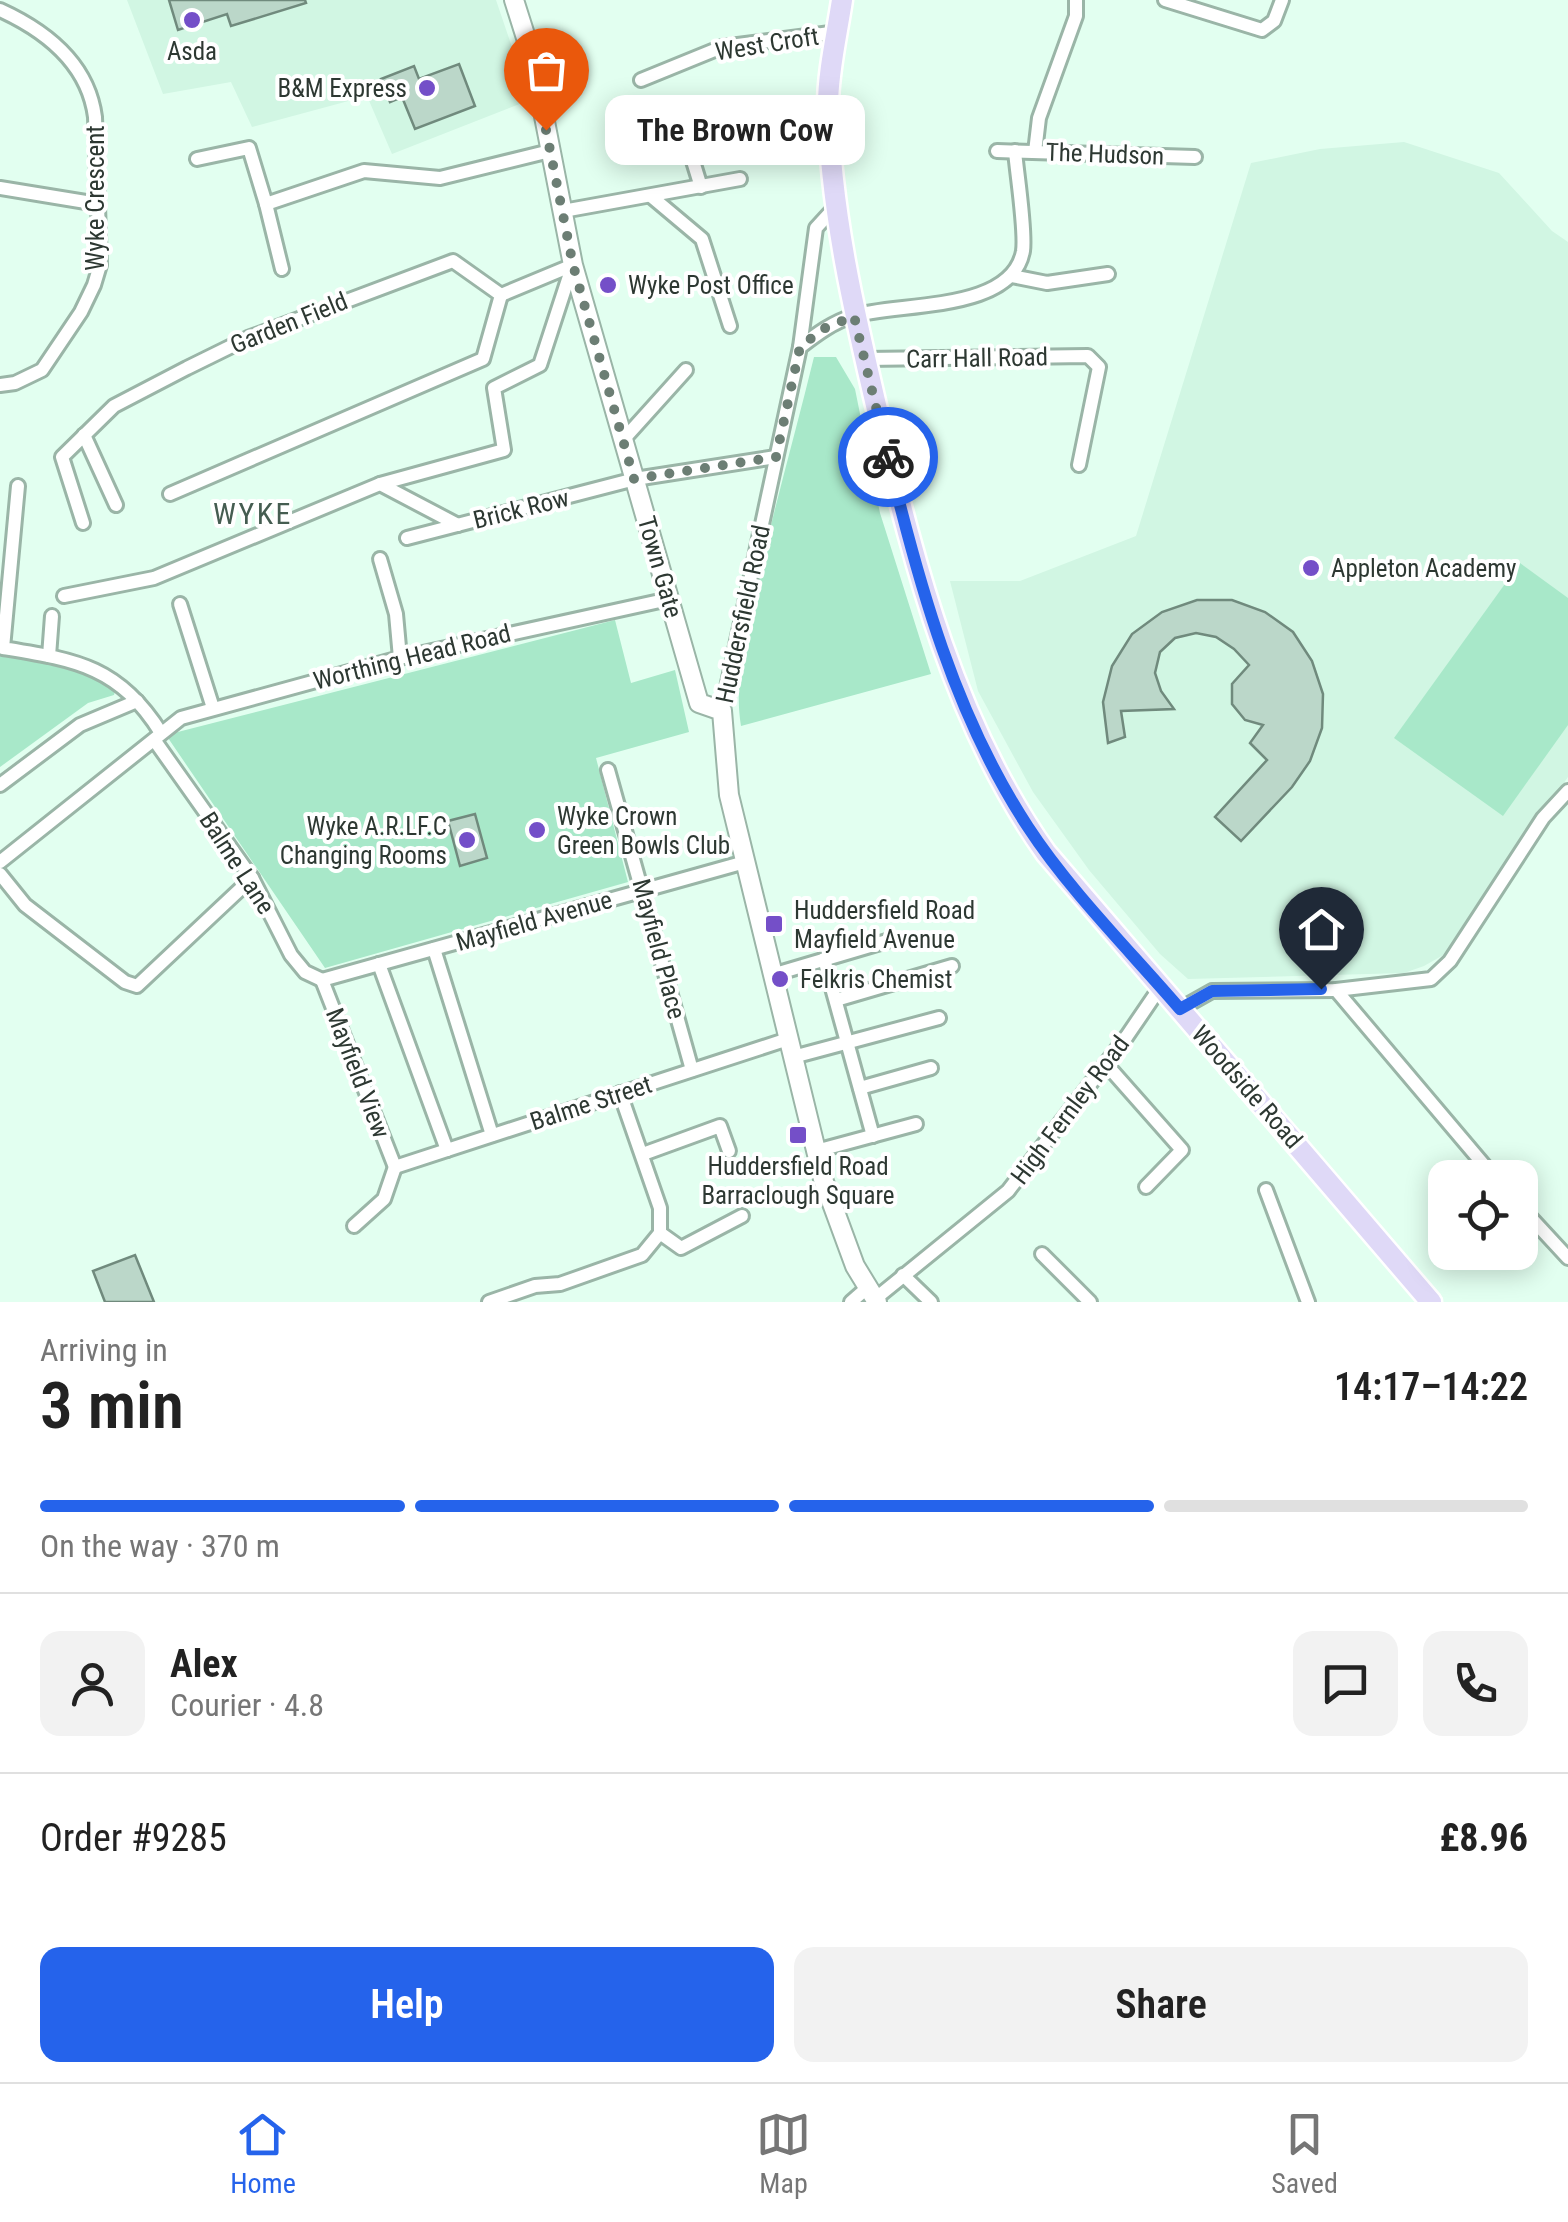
<!DOCTYPE html>
<meta charset="utf-8">
<style>
:root{--surface:#fff;--page:#f2f2f2;--text:#222;--muted:#767676;--line:#e0e0e0;--accent:#2563eb}
body{margin:0;font-family:"Roboto Condensed",sans-serif;background:var(--page);color:var(--text);height:100vh;display:flex;flex-direction:column;font-size:38px;white-space:nowrap}
*{box-sizing:border-box;margin:0}
p{font-size:32px;color:var(--muted)}
.icon{flex:none;width:55px;height:55px;fill:none;stroke:currentColor;stroke-width:2;stroke-linecap:round;stroke-linejoin:round}
.map{position:relative;height:1302px;overflow:hidden}
.sheet{display:flex;flex-direction:column;background:var(--surface);flex:1}
.sheet>*{flex:none}
.controls{position:absolute;left:1428px;top:1160px;display:grid;gap:20px}
.controls a{display:grid;place-items:center;width:110px;height:110px;border-radius:20px;background:var(--surface);box-shadow:0 5px 25px #0003;font-size:50px}
.pin{position:absolute;display:grid;place-items:center;width:85px;height:85px;color:#fff;margin:-102px -42px;border-radius:50% 50% 50% 0;rotate:-45deg;box-shadow:0 0 10px #0007}
.pin .icon{rotate:45deg}
.courier{position:absolute;display:grid;place-items:center;width:100px;height:100px;margin:-50px;border:8px solid #2563eb;border-radius:50%;background:#fff;color:#222;box-shadow:0 2px 12px #0007}
.bubble{position:absolute;height:70px;border-radius:20px;background:var(--surface);box-shadow:0 5px 25px #0003;font-size:32px;font-weight:600;line-height:70px;text-align:center}
.overview em{font-style:normal;font-weight:600}
.overview div{display:flex;flex-direction:column-reverse}
.overview{display:flex;align-items:center;justify-content:space-between;height:170px;padding:0 40px}
h1{font-size:65px;font-weight:600;line-height:75px}
.bar{display:grid;grid-template-columns:repeat(4,1fr);gap:15px 10px;align-content:center;height:120px;padding:0 40px}
.bar i{height:12px;border-radius:8px;background:var(--line)}
.bar .current{background:var(--accent)}
.bar p{grid-column:span 4}
.line{display:flex;align-items:center;gap:25px;padding:0 40px;border-top:2px solid var(--line)}
.line div{flex:1}
.round{display:grid;place-items:center;flex:none;width:105px;height:105px;border-radius:20px;background:var(--page)}
.action{display:flex;gap:20px;margin-top:auto;padding:20px 40px}
.action a{flex:1;height:115px;border-radius:20px;background:var(--accent);color:#fff;font-size:40px;font-weight:600;line-height:115px;text-align:center}
.action a+a{background:var(--page);color:var(--text)}
.tabs{display:flex;justify-content:space-around;align-items:center;height:140px;border-top:2px solid var(--line);background:var(--surface);font-size:28px;color:var(--muted)}
.tabs a{display:grid;justify-items:center;gap:5px}
.tabs .current{color:var(--accent)}
.map>svg:first-child{display:block}
</style>
<div class="map">
<svg width="1568" height="1302" viewBox="0 0 1568 1302">
<rect width="100%" height="100%" fill="#e2fff0"/>
<g fill="#d1f6e3">
<path d="M127,0H496L530,100L392,154L367,96L252,127L231,82L163,94Z"/>
<path d="M1404,142L1499,173L1552,231L1568,242V777L1445,954L1424,966L1404,973L1188,979L1160,954L1089,870L1033,792L978,691L950,581H1020L1136,536L1251,163L1320,149Z"/>
</g>
<g fill="#a8e8c9">
<path d="M814,357H836L855,389L880,513L931,674L741,726C734,684 745,645 753,604C770,521 794,439 814,357Z"/>
<path d="M1520,563L1568,598V725L1503,816L1394,738Z"/>
<path d="M615,620L631,683L675,670L689,732L596,758L628,882L325,968L166,735Z"/>
<path d="M0,654C39,660 87,663 115,691L114,695L88,703L0,767Z"/>
</g>
<g fill="#bbd7c9" stroke="#708a7d" stroke-width="2.5">
<path d="M169,0H305L306,3L231,26L227,14L178,30Z"/>
<path d="M459,64L475,106L415,129L402,97L390,102L381,79L414,66L419,79Z"/>
<path d="M1197,600H1232L1265,612L1293,632L1312,661L1323,694L1322,728L1310,761L1292,787L1241,841L1215,817L1267,760L1250,743L1263,725L1245,720L1232,704V684L1249,665L1234,649L1216,637L1196,633L1175,638L1160,652L1155,673L1161,691L1174,709L1121,711L1125,737L1108,743L1103,702L1112,666L1132,634L1162,612Z"/>
<path d="M475,814L487,858L460,866L448,821Z"/>
<path d="M135,1255L154,1302H105L93,1271Z"/>
</g>
<g fill="none" stroke-linecap="round" stroke-linejoin="round">
<g stroke="#9ab5a7" stroke-width="18">
<g id="street">
<path d="M1165,0L1262,30L1274,21L1282,0"/>
<path d="M0,10C46,31 88,64 95,117L100,265L94,285L81,312L42,370L15,383L0,385"/>
<path d="M641,80L722,47L838,32"/>
<path d="M668,136L684,132L701,187"/>
<path d="M997,151L1195,157"/>
<path d="M1035,152L1039,118L1076,16V0"/>
<path d="M197,159L249,148L266,204"/>
<path d="M0,188L98,204"/>
<path d="M652,197L702,239L730,326"/>
<path d="M563,211L740,179"/>
<path d="M282,269L266,204L364,171L440,178L550,151"/>
<path d="M1012,276L1047,283L1108,274"/>
<path d="M501,295L573,265"/>
<path d="M800,347L816,228L838,204"/>
<path d="M865,359L1088,356L1099,367L1079,465"/>
<path d="M84,435L116,505"/>
<path d="M623,440L686,370"/>
<path d="M380,484L504,450L494,388L540,365L572,267"/>
<path d="M18,486L3,648C76,660 119,666 161,733"/>
<path d="M83,523L62,457L114,406L187,368L248,338L453,261L501,295L483,359L170,494"/>
<path d="M407,538L635,479L776,457"/>
<path d="M380,559L396,614L400,658"/>
<path d="M64,596L154,578L380,484L458,525"/>
<path d="M180,604L213,708"/>
<path d="M49,656L52,616"/>
<path d="M722,711L800,347C817,334 833,322 853,316C898,302 1012,313 1023,251C1026,231 1017,175 1015,151"/>
<path d="M155,741L252,878L291,955L305,972L322,980"/>
<path d="M608,770L692,1070"/>
<path d="M0,785L80,725L137,701"/>
<path d="M0,862L181,718L400,658L669,599"/>
<path d="M0,874L25,905L125,982L137,986L252,878"/>
<path d="M434,949L492,1135"/>
<path d="M824,959L873,1136"/>
<path d="M379,964L447,1150"/>
<path d="M772,975L887,941"/>
<path d="M322,980L745,862"/>
<path d="M322,980L395,1167"/>
<path d="M1336,990L1495,1178"/>
<path d="M836,1000L952,966"/>
<path d="M1180,1009L1212,991L1336,990L1431,979L1450,961L1543,818L1568,791"/>
<path d="M793,1057L939,1018"/>
<path d="M1106,1064L1182,1150L1146,1187"/>
<path d="M860,1088L931,1068"/>
<path d="M816,1151L916,1124"/>
<path d="M643,1154L720,1126L729,1151"/>
<path d="M395,1167L788,1039"/>
<path d="M1266,1190L1308,1302"/>
<path d="M1520,1206L1568,1258"/>
<path d="M354,1226L384,1199L395,1167"/>
<path d="M660,1233L681,1248L742,1216"/>
<path d="M1042,1254L1090,1302"/>
<path d="M903,1275L931,1302"/>
<path d="M875,1299L1008,1191L1127,1036L1161,986"/>
<path d="M489,1302L535,1286L560,1284L642,1255L660,1233V1208L620,1093"/>
<path d="M851,1302L867,1288"/>
</g>
</g>
<g stroke="#9ab5a7" stroke-width="22">
<path id="secondary" d="M514,0L533,60L573,265L699,703L722,711L729,795L823,1179L855,1266L877,1302"/>
</g>
<g stroke="#fff" stroke-width="25">
<path id="primary" d="M842,0C837,34 828,71 828,105C830,210 855,316 879,418C916,570 954,723 1046,853L1431,1302"/>
</g>
<use href="#street" stroke="#fff" stroke-width="12"/>
<use href="#secondary" stroke="#fff" stroke-width="18"/>
<use href="#primary" stroke="#dfd9f7" stroke-width="20"/>
</g>
<g fill="none" stroke-linecap="round" stroke-linejoin="round">
<path stroke="#6c7e74" stroke-width="10" stroke-dasharray="0 18" d="M546,130L573,265L634,479L776,457L800,347L823,329L854,316L888,457"/>
<path stroke="#2563eb" stroke-width="12" d="M888,457C919,585 955,716 1028,827C1069,890 1131,952 1180,1009L1212,991L1321,989"/>
</g>
<g fill="#744fc8" stroke="#fff" stroke-width="4">
<circle cx="192" cy="20" r="10"/>
<circle cx="427" cy="88" r="10"/>
<circle cx="608" cy="285" r="10"/>
<circle cx="1311" cy="568" r="10"/>
<circle cx="537" cy="830" r="10"/>
<circle cx="467" cy="840" r="10"/>
<rect x="764" y="914" width="20" height="20" rx="5"/>
<circle cx="780" cy="979" r="10"/>
<rect x="788" y="1125" width="20" height="20" rx="5"/>
</g>
<g text-anchor="middle" dominant-baseline="central" stroke-width="8" stroke-linejoin="round" paint-order="stroke">
<g font-size="25" fill="#2d3832" stroke="#fff">
<text transform="translate(767 44) rotate(-9)">West Croft</text>
<text transform="translate(1105 154) rotate(2)">The Hudson</text>
<text transform="translate(95 198) rotate(-90)">Wyke Crescent</text>
<text transform="translate(289 323) rotate(-22)">Garden Field</text>
<text transform="translate(977 358) rotate(-1)">Carr Hall Road</text>
<text transform="translate(521 509) rotate(-14)">Brick Row</text>
<text transform="translate(660 567) rotate(74)">Town Gate</text>
<text transform="translate(743 614) rotate(-78)">Huddersfield Road</text>
<text transform="translate(412 657) rotate(-14)">Worthing Head Road</text>
<text transform="translate(237 863) rotate(57)">Balme Lane</text>
<text transform="translate(534 921) rotate(-16)">Mayfield Avenue</text>
<text transform="translate(659 949) rotate(75)">Mayfield Place</text>
<text transform="translate(358 1073) rotate(69)">Mayfield View</text>
<text transform="translate(1247 1087) rotate(49)">Woodside Road</text>
<text transform="translate(591 1103) rotate(-18)">Balme Street</text>
<text transform="translate(1070 1110) rotate(-53)">High Fernley Road</text>
</g>
<g font-size="25" fill="#2d3832" stroke="#fff" text-anchor="start">
<text x="192" y="51" text-anchor="middle">Asda</text>
<text x="407" y="88" text-anchor="end">B&amp;M Express</text>
<text x="628" y="285">Wyke Post Office</text>
<text x="1331" y="568">Appleton Academy</text>
<text x="557" y="816">Wyke Crown<tspan x="557" dy="29">Green Bowls Club</tspan></text>
<text x="447" y="826" text-anchor="end">Wyke A.R.LF.C<tspan x="447" dy="29">Changing Rooms</tspan></text>
<text x="794" y="910">Huddersfield Road<tspan x="794" dy="29">Mayfield Avenue</tspan></text>
<text x="800" y="979">Felkris Chemist</text>
<text x="798" y="1166" text-anchor="middle">Huddersfield Road<tspan x="798" dy="29">Barraclough Square</tspan></text>
</g>
<g font-size="30" letter-spacing="2.5" fill="#455d51" stroke="#fff">
<text x="253" y="513">WYKE</text>
</g>
</g>
</svg>
<div class="controls">
<a><svg class="icon" aria-label="locate" viewBox="0 0 24 24"><circle cx="12" cy="12" r="6"/><path d="M12 2v4M12 18v4M2 12h4M18 12h4"/></svg></a>
</div>
<div class="pin" style="left:546px;top:130px;background:#ea580c"><svg class="icon" aria-label="bag" viewBox="0 0 24 24"><path d="M5 8h14l-1 12H6zM9 8a3 3 0 0 1 6 0"/></svg></div>
<div class="pin" style="left:1321px;top:989px;background:#1f2937"><svg class="icon" aria-label="home" viewBox="0 0 24 24"><path d="M3 11l9-7 9 7M6 9v11h12V9"/></svg></div>
<div class="courier" style="left:888px;top:457px"><svg class="icon" aria-label="bike" viewBox="0 0 24 24"><circle cx="6" cy="16" r="4"/><circle cx="18" cy="16" r="4"/><path d="M6 16l4-8h5l3 8M10 8l3 8H6M13 5h3"/></svg></div>
<div class="bubble" style="left:605px;top:95px;width:260px">The Brown Cow</div>
</div>
<section class="sheet">
<div class="overview"><div><h1>3 min</h1><p>Arriving in</p></div><em>14:17–14:22</em></div>
<div class="bar"><i class="current"></i><i class="current"></i><i class="current"></i><i></i><p>On the way · 370 m</p></div>
<div class="line" style="height:180px"><a class="round"><svg class="icon" aria-label="person" viewBox="0 0 24 24"><circle cx="12" cy="8" r="4"/><path d="M4 21q1-7 8-7t8 7"/></svg></a><div><b>Alex</b><p>Courier · 4.8</p></div><a class="round"><svg class="icon" aria-label="chat" viewBox="0 0 24 24"><path d="M4 5h16v11H9l-5 4z"/></svg></a><a class="round"><svg class="icon" aria-label="phone" viewBox="0 0 24 24"><path d="M5 4h4l2 5-3 2q2 4 5 5l2-3 5 2v4C11 20 4 13 5 4z"/></svg></a></div>
<div class="line" style="height:130px"><div>Order #9285</div><b>£8.96</b></div>
<div class="action"><a>Help</a><a>Share</a></div>
</section>
<nav class="tabs">
<a class="current"><svg class="icon" aria-label="home" viewBox="0 0 24 24"><path d="M3 11l9-7 9 7M6 9v11h12V9"/></svg>Home</a>
<a><svg class="icon" aria-label="map" viewBox="0 0 24 24"><path d="M3 6l6-2 6 2 6-2v14l-6 2-6-2-6 2zM9 4v14M15 6v14"/></svg>Map</a>
<a><svg class="icon" aria-label="saved" viewBox="0 0 24 24"><path d="M7 4h10v16l-5-4-5 4z"/></svg>Saved</a>
</nav>
